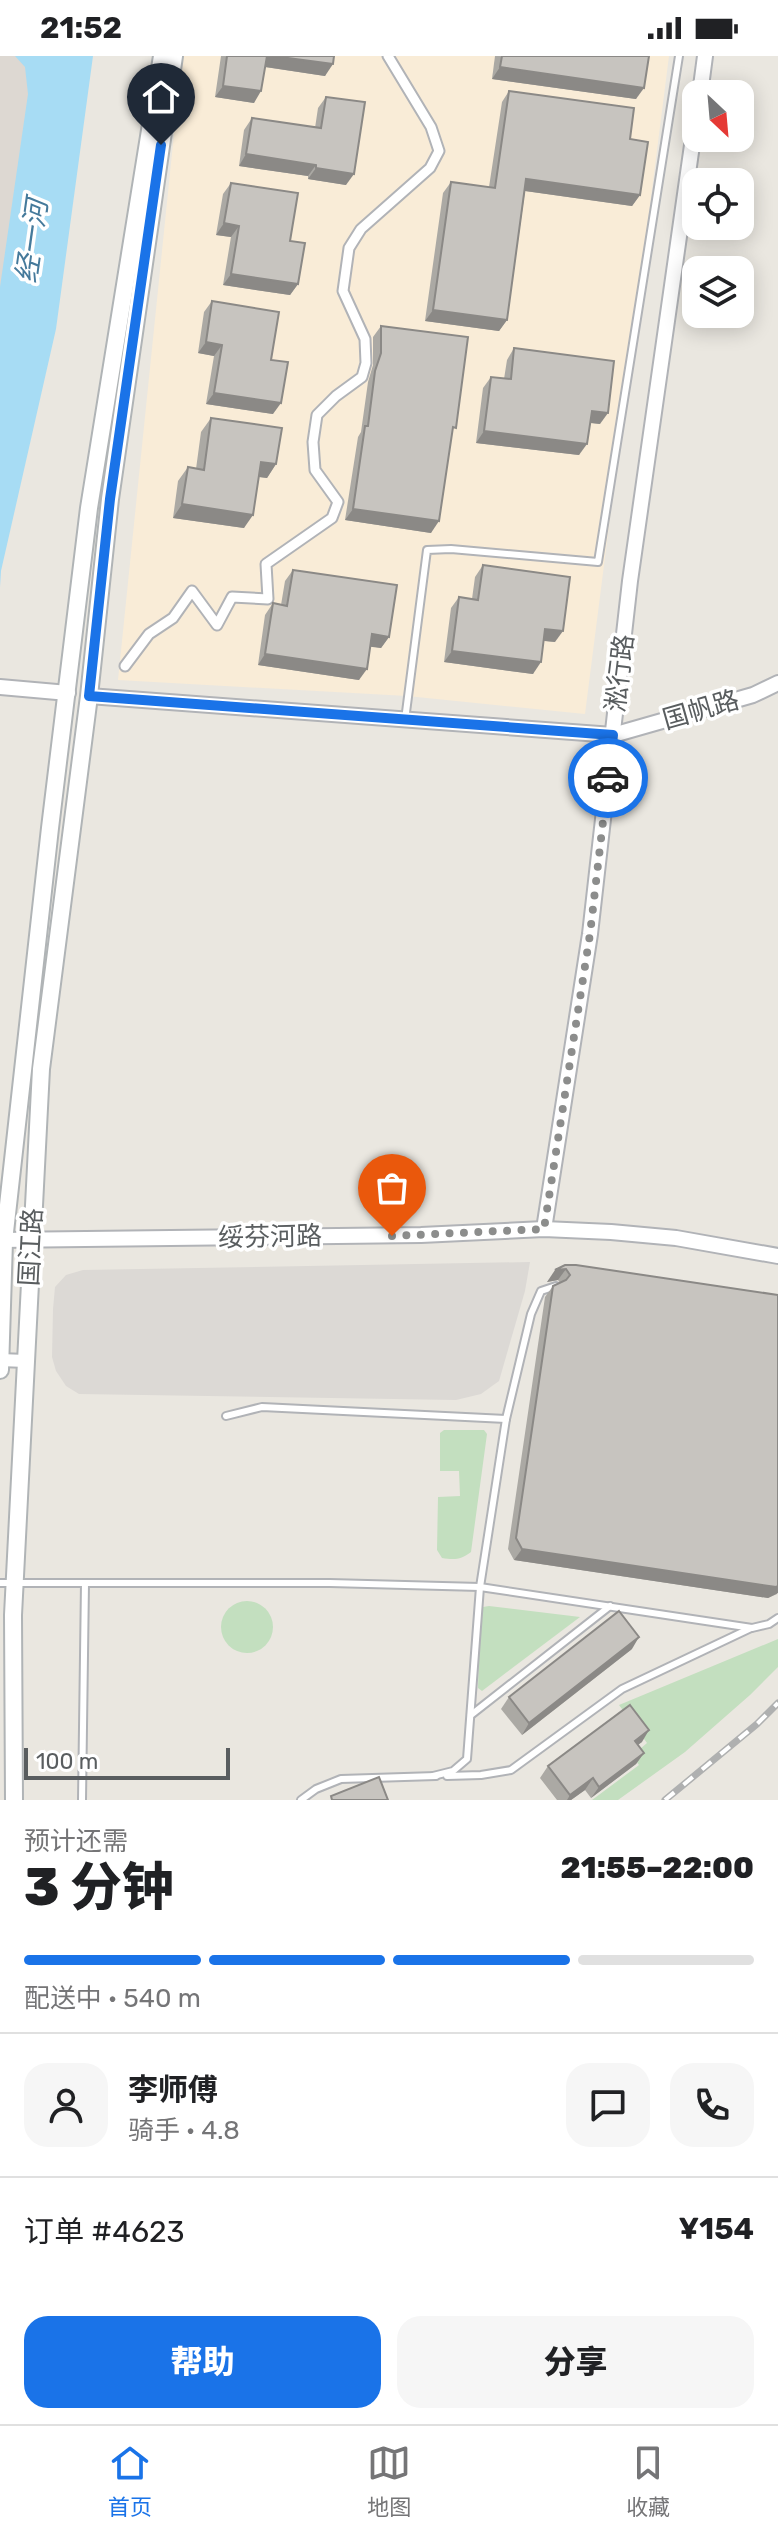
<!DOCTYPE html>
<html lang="zh">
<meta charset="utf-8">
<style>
:root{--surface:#fff;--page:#f6f6f6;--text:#202124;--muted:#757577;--line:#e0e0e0;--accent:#1a73e8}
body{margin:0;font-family:Rubik,"Noto Sans SC",sans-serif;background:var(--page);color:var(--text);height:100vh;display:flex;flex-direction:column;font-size:30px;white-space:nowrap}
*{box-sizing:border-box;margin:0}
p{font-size:26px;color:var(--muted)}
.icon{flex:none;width:44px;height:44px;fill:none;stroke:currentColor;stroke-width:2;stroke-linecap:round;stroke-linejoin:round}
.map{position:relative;height:1744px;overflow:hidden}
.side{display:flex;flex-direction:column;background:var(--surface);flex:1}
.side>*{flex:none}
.needle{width:52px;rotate:154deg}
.tools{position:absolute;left:682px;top:24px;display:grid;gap:16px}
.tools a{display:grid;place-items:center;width:72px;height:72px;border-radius:16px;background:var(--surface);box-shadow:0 4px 20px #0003;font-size:40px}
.scale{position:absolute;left:24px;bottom:20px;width:206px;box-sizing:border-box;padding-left:8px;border:4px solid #595d5f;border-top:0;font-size:22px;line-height:28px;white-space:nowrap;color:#595d5f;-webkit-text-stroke:6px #fff;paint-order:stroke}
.pin{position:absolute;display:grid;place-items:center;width:68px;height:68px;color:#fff;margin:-82px -34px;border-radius:50% 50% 50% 0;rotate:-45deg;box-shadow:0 0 8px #0007}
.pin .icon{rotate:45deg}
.courier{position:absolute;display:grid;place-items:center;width:80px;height:80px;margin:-40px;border:6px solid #1a73e8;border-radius:50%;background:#fff;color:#222;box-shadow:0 2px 10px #0007}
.head em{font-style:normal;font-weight:800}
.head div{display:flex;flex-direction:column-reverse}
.head{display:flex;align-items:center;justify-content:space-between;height:136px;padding:0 24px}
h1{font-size:52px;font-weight:800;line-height:60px}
.bar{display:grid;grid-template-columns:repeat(4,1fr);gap:12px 8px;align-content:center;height:96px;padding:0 24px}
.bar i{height:10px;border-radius:6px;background:var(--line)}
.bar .current{background:var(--accent)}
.bar p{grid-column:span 4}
.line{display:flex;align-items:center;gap:20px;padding:0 24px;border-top:2px solid var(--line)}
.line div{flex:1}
.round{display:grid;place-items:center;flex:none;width:84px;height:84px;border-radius:24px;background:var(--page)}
.button{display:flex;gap:16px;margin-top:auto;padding:16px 24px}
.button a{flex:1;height:92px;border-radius:24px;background:var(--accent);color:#fff;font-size:32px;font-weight:800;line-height:92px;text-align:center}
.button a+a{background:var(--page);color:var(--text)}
.status{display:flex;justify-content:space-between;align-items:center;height:56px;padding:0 40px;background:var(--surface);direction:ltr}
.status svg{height:22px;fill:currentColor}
.tab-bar{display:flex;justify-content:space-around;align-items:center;height:112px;border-top:2px solid var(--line);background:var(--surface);font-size:22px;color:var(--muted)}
.tab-bar a{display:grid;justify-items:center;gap:4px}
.tab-bar .current{color:var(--accent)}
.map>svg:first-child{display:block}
</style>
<div class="status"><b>21:52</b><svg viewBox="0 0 49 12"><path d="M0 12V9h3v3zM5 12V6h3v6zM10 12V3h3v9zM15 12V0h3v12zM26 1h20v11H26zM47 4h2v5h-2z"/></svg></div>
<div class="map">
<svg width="778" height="1744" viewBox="0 0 778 1744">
<rect width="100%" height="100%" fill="#eae7e0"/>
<path fill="#f9ecd7" d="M182,0H669L585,658L407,640L118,624Z"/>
<path fill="#dcd9d5" d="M530,1206L525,1235L499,1325L481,1338L456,1344L79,1338L66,1330L56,1315L52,1301L53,1253L55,1231L66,1219L83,1214Z"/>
<path fill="#ddd8d2" d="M0,0H69L0,280Z"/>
<g fill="#c3dfbf">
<path d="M444,1374H484L487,1378L471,1496C461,1504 454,1504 442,1502L437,1494L438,1441L460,1440L459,1415H440V1377Z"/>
<circle cx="247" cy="1571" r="26"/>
<path d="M489,1550L580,1561L482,1635L478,1632L480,1559L483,1551Z"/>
<path d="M778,1583V1611L750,1639L685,1696L618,1744H592L639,1709L632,1700L647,1687L619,1649Z"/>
</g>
<path fill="#a7dcf4" d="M15,0H93L56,273L1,515L0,531V231L28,38L25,11Z"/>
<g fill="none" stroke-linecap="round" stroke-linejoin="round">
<g stroke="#b1b3b7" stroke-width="10">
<g id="service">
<path d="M405,664L427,494L451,493L598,506L679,0"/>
<path d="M226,1360L262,1351L506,1363"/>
<path d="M0,1527H330L480,1531L752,1572L769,1568L778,1562"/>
<path d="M471,1659L610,1550"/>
<path d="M433,1720L453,1715L467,1703L480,1531L506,1363L531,1258L541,1235L556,1230"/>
<path d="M447,1720L481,1719L511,1714L622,1633L751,1572"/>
<path d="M82,1744L85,1527"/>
<path d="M301,1744L316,1733L341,1723L436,1720"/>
</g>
</g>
<g stroke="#b1b3b7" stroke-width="13">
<path id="pedestrian" d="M125,610L149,578L173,562L192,535L217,569L232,541L268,543L266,508L332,462L338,446L315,414L313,386L317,359L336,340L362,321L366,307L365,283L343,235L349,192L361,173L430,112L439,95L431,71L388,0"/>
</g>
<g stroke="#b1b3b7" stroke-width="16">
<path id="minor" d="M0,1304L26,1305"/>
</g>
<g stroke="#b1b3b7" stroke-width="18">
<g id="tertiary">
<path d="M700,38L705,0"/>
<path d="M0,631L68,637"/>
<path d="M89,640L613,679L753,639L778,627"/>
<path d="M544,1173L590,878L630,525L696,61"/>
<path d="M0,1184L421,1179L544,1173L611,1176L676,1182L778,1200"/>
</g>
</g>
<g stroke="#b0b4b6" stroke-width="20">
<g id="secondary">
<path d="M0,1314L4,1185L50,772L89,452L162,0"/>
<path d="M14,1744L13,1559L41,1013L89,640L110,443L174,0"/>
</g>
</g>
<use href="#service" stroke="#fff" stroke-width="6"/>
<use href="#pedestrian" stroke="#fff" stroke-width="9"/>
<use href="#minor" stroke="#fff" stroke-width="12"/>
<use href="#tertiary" stroke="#fff" stroke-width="14"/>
<use href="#secondary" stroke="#fff" stroke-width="16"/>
<g stroke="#afb0b0" stroke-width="7">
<path id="rail" d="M665,1744L757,1668L778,1647"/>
</g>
<use href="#rail" stroke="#fff" stroke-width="4" stroke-dasharray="12" stroke-linecap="butt"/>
</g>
<g fill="#aba9a4">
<path d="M221,0H334L325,20L265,11L254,47L215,41Z"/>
<path d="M495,0H649L636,43L492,23Z"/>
<path d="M509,35L630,83L640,139L632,150L525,135L507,264L499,275L425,265L443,137L451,126L489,131L502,46Z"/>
<path d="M326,41L346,129L308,123V120L239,110L244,74L252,62L315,72L318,52Z"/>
<path d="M231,127L290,185L298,228L290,239L223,229L231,181L216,179L223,138Z"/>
<path d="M212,245L271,304L273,358L206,348L214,300L198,297L204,256Z"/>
<path d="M381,270L451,379L431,477L345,464L358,381L361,376L368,326L373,309V281Z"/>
<path d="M514,292L600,368L590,367L579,399L476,387L483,332L491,321L504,323L507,304Z"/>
<path d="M211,362L276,408L267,422L259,421L244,472L173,462L178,425L188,411L196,413L201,376Z"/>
<path d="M483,509L555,586L544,585L533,618L444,606L451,552L459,541L472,543L475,521Z"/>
<path d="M293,514L389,581L381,592L370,590L359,624L258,609L265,559L273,547L281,549L285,525Z"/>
<path d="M565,1209L778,1239L777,1538L768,1542L514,1504L508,1493L545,1241L553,1230L560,1227L558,1224L547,1226Z"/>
<path d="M632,1593L522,1679L501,1653L509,1641Z"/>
<path d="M642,1686L637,1689L644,1697L636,1708L591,1742L585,1734L571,1744H557L540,1722L548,1710Z"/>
</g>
<g fill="#8b8986">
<path d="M266,0H273L333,8L325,20L259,10Z"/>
<path d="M500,11L644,32L636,43L492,23Z"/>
<path d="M223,30L261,35L254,47L215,41Z"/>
<path d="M246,98L316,109L308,120L239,110Z"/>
<path d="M316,112L354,118L346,129L308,123Z"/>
<path d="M526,123L640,139L632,150L518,134Z"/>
<path d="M224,167L239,170L231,181L216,179Z"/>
<path d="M231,218L298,228L290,239L223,229Z"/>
<path d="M433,254L507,264L499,275L425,265Z"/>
<path d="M206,286L222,289L214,300L198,297Z"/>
<path d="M214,337L281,347L273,358L206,348Z"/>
<path d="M592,355L608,357L600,368L584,366Z"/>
<path d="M484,375L587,388L579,399L476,387Z"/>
<path d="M261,406L276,408L267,422L252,420Z"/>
<path d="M182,448L253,459L244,472L173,462Z"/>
<path d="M353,453L439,465L431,477L345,464Z"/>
<path d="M545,573L563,575L555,586L537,584Z"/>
<path d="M372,578L389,581L381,592L364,590Z"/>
<path d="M452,595L541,606L533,618L444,606Z"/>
<path d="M265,598L367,613L359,624L258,609Z"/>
<path d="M566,1213L558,1224L547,1226L555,1214Z"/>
<path d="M522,1493L778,1530V1537L768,1542L514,1504Z"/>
<path d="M639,1581L632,1593L522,1679L529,1667Z"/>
<path d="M649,1674L642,1686L627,1697L635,1685Z"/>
<path d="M644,1697L636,1708L591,1742L599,1731Z"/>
<path d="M593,1722L585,1734L571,1744H567L570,1739Z"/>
</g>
<g fill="#c7c4bf" stroke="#8b8986" stroke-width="2">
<path d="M227,0H267L261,35L223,30Z"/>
<path d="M273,0H334L333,8Z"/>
<path d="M502,0H649L644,32L500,11Z"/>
<path d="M509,35L634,52L630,83L648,86L640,139L526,123L507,264L433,254L451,126L495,132Z"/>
<path d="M326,41L365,46L354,118L316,112V109L246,98L252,62L321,72Z"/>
<path d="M231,127L298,137L290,185L305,187L298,228L231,218L239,170L224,167Z"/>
<path d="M212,245L279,256L271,304L288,306L281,347L214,337L222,289L206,286Z"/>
<path d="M381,270L468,281L456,372L453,371L439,465L353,453L365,370H368L375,315L381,297Z"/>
<path d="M514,292L614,305L608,357L592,355L587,388L484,375L491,321L511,323Z"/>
<path d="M211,362L282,372L276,408L261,406L253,459L182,448L188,411L204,414Z"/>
<path d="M483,509L570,521L563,575L545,573L541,606L452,595L459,541L478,544Z"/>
<path d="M293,514L397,529L389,581L372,578L367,613L265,598L273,547L287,550Z"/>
<path d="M565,1209H576L778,1239V1530L776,1531L522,1493L516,1482L553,1230L566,1224L570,1219L566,1213L555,1214Z"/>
<path d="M619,1555L639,1581L529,1667L509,1641Z"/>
<path d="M630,1649L649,1674L635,1685L644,1697L599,1731L593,1722L570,1739L548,1710Z"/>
<path d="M379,1721L388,1744H332L331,1740Z"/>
</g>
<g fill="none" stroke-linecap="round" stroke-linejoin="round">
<path stroke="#8c8d8c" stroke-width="8" stroke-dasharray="0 14.4" d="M392,1180L544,1173L590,878L608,722"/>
<path stroke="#1a73e8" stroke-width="10" d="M161,89L110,443L89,640L613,679L608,722"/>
</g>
<g text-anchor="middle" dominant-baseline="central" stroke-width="7" stroke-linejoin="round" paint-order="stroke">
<g font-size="26" fill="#595d5f" stroke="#fff">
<text transform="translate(620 617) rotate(-83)">淞行路</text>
<text transform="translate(701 654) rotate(-16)">国帆路</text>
<text transform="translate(270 1181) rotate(-1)">绥芬河路</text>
<text transform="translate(31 1191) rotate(-87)">国江路</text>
</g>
<g font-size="28" font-style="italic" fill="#457a9b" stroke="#fff">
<text transform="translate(32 185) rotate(-82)">经一河</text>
</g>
</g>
</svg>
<div class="tools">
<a><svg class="needle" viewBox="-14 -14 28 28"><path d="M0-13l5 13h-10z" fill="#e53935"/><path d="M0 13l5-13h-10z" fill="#757577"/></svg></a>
<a><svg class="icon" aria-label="locate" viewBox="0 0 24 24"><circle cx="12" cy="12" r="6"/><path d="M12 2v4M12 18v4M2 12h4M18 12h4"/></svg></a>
<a><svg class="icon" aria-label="layers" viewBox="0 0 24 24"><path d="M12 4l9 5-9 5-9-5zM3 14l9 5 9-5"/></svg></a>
</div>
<div class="scale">100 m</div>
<div class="pin" style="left:392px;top:1180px;background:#ea580c"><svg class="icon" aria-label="bag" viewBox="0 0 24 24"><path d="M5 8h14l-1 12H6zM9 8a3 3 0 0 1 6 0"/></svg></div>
<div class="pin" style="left:161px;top:89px;background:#1f2937"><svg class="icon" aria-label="home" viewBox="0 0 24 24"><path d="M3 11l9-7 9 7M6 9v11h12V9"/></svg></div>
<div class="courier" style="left:608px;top:722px"><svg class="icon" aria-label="car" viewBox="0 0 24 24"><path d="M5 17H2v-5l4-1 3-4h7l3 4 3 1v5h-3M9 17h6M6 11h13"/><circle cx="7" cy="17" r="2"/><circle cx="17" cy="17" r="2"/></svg></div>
</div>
<section class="side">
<div class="head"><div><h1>3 分钟</h1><p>预计还需</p></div><em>21:55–22:00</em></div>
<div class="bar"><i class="current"></i><i class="current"></i><i class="current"></i><i></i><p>配送中 · 540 m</p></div>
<div class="line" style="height:144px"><a class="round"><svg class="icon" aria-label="person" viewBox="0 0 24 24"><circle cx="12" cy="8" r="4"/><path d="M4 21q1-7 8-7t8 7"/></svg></a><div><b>李师傅</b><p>骑手 · 4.8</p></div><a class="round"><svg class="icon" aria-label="chat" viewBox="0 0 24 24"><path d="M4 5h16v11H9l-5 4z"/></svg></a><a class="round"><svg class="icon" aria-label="phone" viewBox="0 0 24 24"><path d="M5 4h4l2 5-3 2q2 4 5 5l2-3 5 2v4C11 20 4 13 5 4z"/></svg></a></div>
<div class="line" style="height:104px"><div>订单 #4623</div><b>¥154</b></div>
<div class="button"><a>帮助</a><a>分享</a></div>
</section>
<nav class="tab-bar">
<a class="current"><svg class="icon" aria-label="home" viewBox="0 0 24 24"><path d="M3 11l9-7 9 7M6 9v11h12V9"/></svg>首页</a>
<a><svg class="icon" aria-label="map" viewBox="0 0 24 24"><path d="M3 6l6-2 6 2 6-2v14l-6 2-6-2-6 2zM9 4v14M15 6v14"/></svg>地图</a>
<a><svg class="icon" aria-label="saved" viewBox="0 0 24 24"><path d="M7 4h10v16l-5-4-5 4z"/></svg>收藏</a>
</nav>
